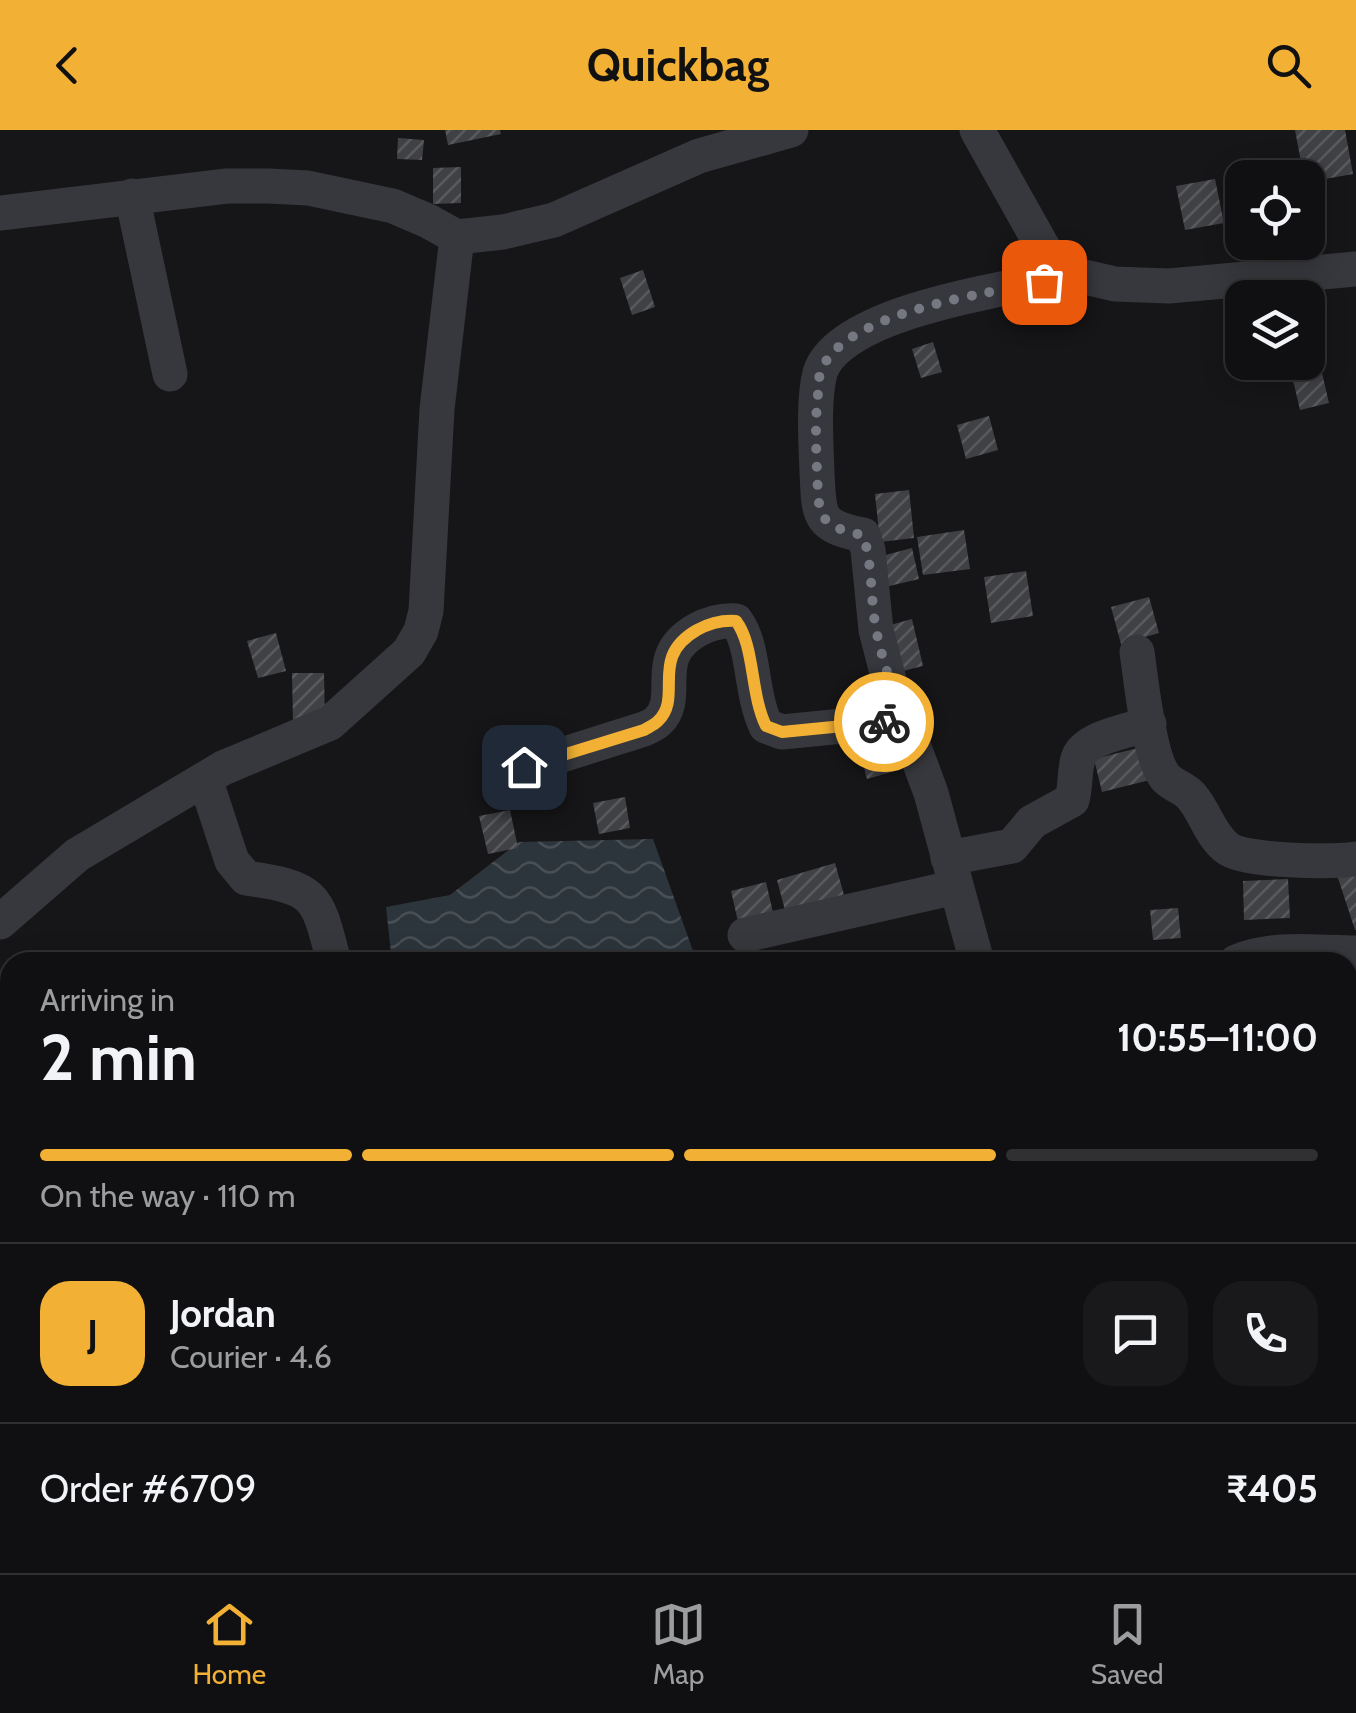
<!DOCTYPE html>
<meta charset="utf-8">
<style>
:root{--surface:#101012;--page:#19191b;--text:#f1f3f6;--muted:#9c9d9f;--line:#303032;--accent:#f2b134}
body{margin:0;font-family:Cabin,sans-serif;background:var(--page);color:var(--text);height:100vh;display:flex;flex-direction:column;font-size:38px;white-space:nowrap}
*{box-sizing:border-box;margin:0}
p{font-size:32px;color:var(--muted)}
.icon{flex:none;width:55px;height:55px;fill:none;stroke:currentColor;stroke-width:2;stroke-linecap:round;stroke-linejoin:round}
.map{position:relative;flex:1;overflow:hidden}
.details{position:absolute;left:0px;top:822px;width:1358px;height:622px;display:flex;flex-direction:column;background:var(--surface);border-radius:30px 30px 0 0;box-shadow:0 5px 25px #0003,0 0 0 2px var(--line)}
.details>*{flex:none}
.controls{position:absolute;left:1225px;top:30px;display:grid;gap:20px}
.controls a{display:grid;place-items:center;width:100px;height:100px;border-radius:20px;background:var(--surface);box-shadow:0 5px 25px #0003,0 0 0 2px var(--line);font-size:50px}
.pin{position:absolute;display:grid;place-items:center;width:85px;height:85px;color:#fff;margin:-42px;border-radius:20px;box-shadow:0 5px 15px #0006}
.courier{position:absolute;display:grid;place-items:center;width:100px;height:100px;margin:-50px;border:8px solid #f2b134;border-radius:50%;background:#fff;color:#222;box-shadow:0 2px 12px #0007}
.summary em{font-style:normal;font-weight:700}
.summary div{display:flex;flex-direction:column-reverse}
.summary{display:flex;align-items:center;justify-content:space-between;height:170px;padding:0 40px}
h1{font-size:65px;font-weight:700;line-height:75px}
.bar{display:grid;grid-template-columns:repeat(4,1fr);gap:15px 10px;align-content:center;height:120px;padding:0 40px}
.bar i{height:12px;border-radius:8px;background:var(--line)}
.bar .selected{background:var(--accent)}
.bar p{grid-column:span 4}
.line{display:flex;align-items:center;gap:25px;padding:0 40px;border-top:2px solid var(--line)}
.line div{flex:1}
.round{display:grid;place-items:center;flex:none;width:105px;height:105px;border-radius:30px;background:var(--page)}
header{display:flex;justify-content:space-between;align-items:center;height:130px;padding:0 40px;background:var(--accent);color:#111;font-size:45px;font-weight:700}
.menu{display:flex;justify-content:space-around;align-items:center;height:140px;border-top:2px solid var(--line);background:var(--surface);font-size:28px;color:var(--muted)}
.menu a{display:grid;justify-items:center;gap:5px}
.menu .selected{color:var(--accent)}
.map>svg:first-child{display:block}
</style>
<header><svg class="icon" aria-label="back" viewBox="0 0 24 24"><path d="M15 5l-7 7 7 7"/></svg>Quickbag<svg class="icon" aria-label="search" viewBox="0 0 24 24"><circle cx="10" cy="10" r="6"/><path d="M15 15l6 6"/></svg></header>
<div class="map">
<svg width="1356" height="1443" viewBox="0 0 1356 1443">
<defs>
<pattern id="water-waves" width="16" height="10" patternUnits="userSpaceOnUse" patternTransform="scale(2.5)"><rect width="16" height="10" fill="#2c353c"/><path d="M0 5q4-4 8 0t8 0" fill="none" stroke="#485056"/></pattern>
<pattern id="building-hatch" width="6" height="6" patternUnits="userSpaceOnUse" patternTransform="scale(2.5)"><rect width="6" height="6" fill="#404145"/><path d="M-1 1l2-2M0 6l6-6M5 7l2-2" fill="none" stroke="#595a5e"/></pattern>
</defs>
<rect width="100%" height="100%" fill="#161618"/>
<g fill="url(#water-waves)">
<path d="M653,709L697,832H392L386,777L450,765L519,712Z"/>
<path d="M171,822L174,832H18Z"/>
<path d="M10,833V1386L0,1390V875Z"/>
<path d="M10,1413V1435H129L130,1443H0V1419Z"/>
<path d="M715,1435H1292L1293,1443H1164L1147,1438L1087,1443H713Z"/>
</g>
<g fill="url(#building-hatch)">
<path d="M445,0H500L501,4L448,15Z"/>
<path d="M1295,0H1345L1353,44L1308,52V48H1304Z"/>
<path d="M398,8L424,10L422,30L397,29Z"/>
<path d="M461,37V73L433,74V38Z"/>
<path d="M1215,49L1224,93L1185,100L1176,56Z"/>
<path d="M643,140L655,177L632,185L620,148Z"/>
<path d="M933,212L942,242L921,248L912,219Z"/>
<path d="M1322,243L1329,273L1300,280L1293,250Z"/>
<path d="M989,286L998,320L966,329L957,295Z"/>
<path d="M909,360L914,408L880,412L875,364Z"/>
<path d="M964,400L970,439L923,445L917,407Z"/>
<path d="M912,418L919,449L885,457L878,427Z"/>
<path d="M1026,441L1033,486L991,493L984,447Z"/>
<path d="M1149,467L1159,503L1121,514L1111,477Z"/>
<path d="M912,489L923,536L895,543L883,497Z"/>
<path d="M276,503L286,541L258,548L247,511Z"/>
<path d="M292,543H324L325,593L293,594Z"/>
<path d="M890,612L898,640L867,649L859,620Z"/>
<path d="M1142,617L1150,650L1102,662L1094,629Z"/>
<path d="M625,667L630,698L599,704L593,673Z"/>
<path d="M510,680L518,718L488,724L479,686Z"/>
<path d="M835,733L846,772L787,788L777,750Z"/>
<path d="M1356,739V800H1355L1337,745Z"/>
<path d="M1288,749L1290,788L1244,790L1243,751Z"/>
<path d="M766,752L774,787L739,796L731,761Z"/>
<path d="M1178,778L1181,808L1153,810L1150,780Z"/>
<path d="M438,1435H443L445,1443H414Z"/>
<path d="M461,1435H515L517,1443H463Z"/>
</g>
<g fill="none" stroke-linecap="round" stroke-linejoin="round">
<g stroke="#37383d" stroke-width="35">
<path d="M977,0L1046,123L1076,145L1115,154L1169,156L1356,139"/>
<path d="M132,66L170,244"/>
<path d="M0,83L227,56H268L308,58L393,76L428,91L457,107"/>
<path d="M1137,522C1141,549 1149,632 1167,649C1174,656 1186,659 1192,667C1205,682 1210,705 1227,718C1244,732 1332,732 1356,729"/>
<path d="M524,637L644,599C649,597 654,595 658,591C684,566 648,528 697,500C710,493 722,490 736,491C755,516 750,563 766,596L782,602L904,590"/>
<path d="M205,649L232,731L246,748C318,758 317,766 334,832"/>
<path d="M948,728L1012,716L1032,692L1072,670C1076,656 1074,642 1078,629C1083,608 1130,600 1149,594"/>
<path d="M0,792L77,725L223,638L330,593L409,522L421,501L426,481L437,279L457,107L503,102L554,90L699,26L791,0"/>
<path d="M745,805L956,757"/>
<path d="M977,832L931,663L889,550L876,500L868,420L863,405C817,396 819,386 817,342C816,314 813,270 820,243C839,180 1017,157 1076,145"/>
<path d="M1236,832C1273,816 1317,823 1356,823"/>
<path d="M460,1435L461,1443"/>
<path d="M333,1443L362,1435"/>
</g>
</g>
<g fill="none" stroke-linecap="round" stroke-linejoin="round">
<path stroke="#757880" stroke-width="10" stroke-dasharray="0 18" d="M884,592L904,590C893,561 882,530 876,499C870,468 873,435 863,405C816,396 819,385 817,341C816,315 815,290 818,264C819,257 818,248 821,241C843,182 988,163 1044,152"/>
<path stroke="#f2b134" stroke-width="12" d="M524,637L644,600C649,597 654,595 658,591C684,566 648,528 697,500C710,493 722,490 736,491C755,516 750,563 766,596L782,602L884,592"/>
</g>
</svg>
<div class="controls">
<a><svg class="icon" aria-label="locate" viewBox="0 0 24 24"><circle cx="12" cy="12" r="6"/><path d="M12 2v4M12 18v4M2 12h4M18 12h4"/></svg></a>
<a><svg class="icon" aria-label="layers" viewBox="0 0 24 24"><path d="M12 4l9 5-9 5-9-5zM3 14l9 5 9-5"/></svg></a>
</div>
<div class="pin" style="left:1044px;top:152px;background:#ea580c"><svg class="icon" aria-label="bag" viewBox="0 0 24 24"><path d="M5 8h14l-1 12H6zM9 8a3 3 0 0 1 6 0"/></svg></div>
<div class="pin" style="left:524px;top:637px;background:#1f2937"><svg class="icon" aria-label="home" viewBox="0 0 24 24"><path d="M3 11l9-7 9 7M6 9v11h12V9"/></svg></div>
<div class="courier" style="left:884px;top:592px"><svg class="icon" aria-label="bike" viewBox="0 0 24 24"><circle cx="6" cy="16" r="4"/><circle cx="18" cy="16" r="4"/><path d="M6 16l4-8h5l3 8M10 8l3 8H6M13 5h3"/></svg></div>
<section class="details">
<div class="summary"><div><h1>2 min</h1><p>Arriving in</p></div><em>10:55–11:00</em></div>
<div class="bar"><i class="selected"></i><i class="selected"></i><i class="selected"></i><i></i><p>On the way · 110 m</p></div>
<div class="line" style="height:180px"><b class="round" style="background:var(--accent);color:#111">J</b><div><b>Jordan</b><p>Courier · 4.6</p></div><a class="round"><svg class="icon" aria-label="chat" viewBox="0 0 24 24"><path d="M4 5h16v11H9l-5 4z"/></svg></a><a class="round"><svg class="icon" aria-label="phone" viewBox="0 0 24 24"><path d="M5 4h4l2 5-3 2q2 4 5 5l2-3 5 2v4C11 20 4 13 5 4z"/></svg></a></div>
<div class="line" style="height:130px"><div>Order #6709</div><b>₹405</b></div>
</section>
</div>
<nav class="menu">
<a class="selected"><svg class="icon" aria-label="home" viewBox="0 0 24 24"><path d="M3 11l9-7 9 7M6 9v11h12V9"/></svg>Home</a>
<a><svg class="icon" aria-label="map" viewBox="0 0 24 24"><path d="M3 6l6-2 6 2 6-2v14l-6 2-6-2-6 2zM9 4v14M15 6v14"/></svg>Map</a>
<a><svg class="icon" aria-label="saved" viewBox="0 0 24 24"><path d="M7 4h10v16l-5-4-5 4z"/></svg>Saved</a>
</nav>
